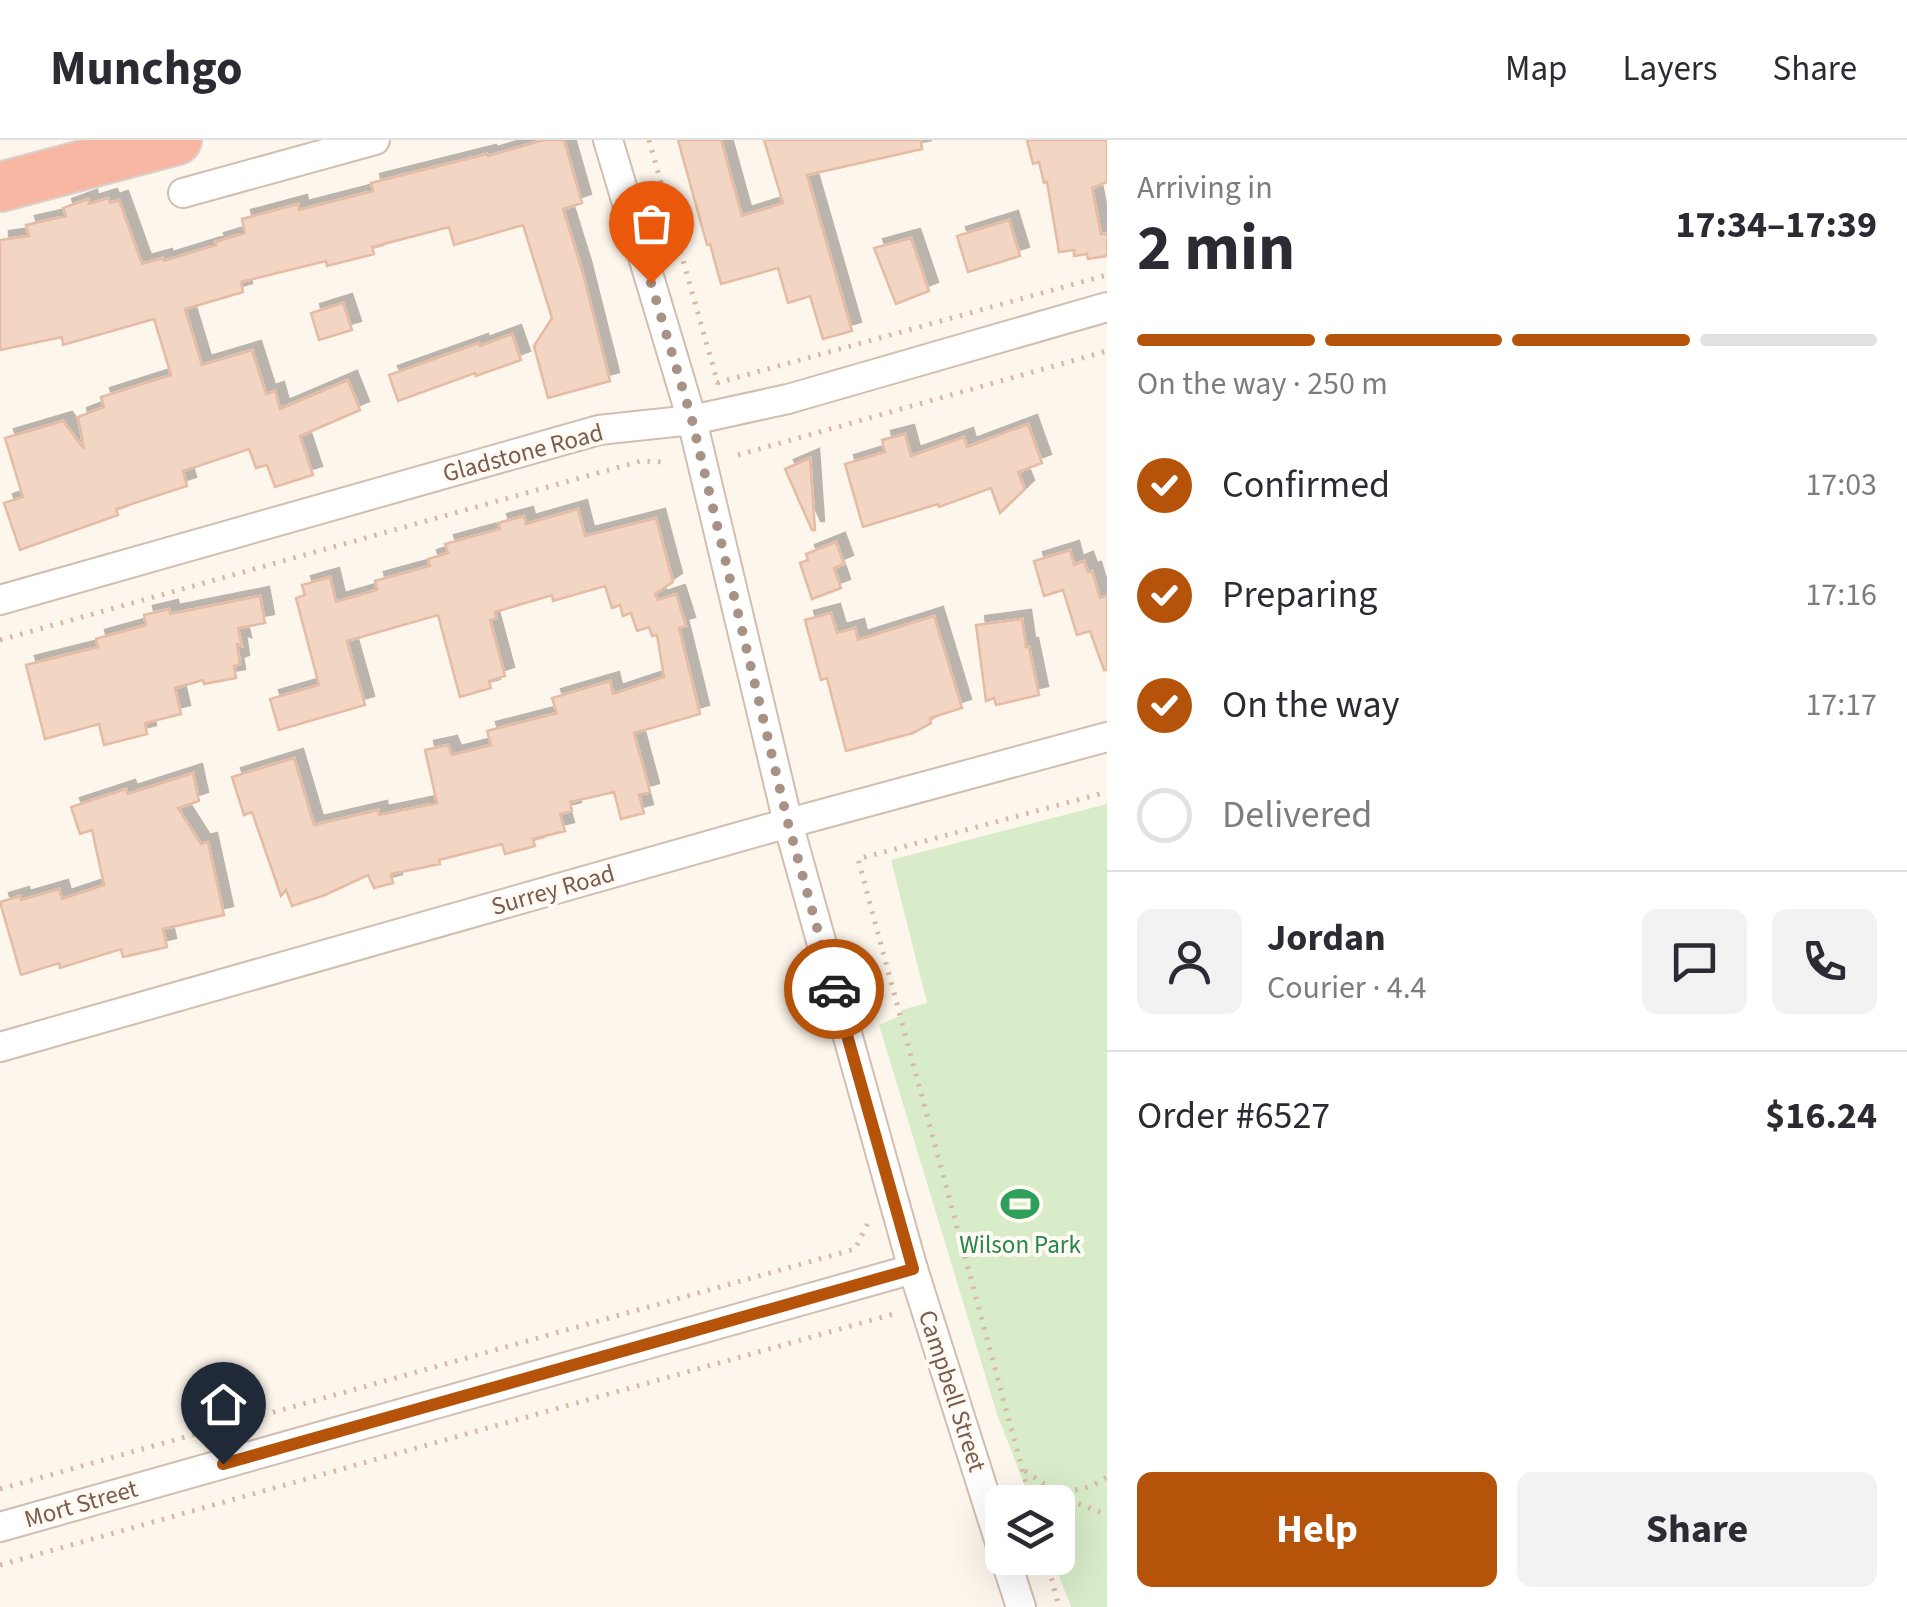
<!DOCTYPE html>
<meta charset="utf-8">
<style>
:root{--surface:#fff;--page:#f2f2f3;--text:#2b2b33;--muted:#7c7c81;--line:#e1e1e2;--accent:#b45309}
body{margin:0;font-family:"Source Sans 3",sans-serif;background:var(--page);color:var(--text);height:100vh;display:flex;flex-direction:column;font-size:38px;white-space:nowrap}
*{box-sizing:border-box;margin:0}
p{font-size:32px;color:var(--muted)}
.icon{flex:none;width:55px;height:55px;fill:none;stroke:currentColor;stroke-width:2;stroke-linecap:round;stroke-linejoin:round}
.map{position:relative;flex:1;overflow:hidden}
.details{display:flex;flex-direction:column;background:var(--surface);width:800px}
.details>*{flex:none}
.fabs{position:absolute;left:985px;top:1345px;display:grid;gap:20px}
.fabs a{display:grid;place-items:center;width:90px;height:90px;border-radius:15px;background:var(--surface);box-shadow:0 10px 40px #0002;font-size:50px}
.pin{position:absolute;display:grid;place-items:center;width:85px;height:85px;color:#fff;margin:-102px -42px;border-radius:50% 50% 50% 0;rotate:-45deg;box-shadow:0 0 10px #0007}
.pin .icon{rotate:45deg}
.courier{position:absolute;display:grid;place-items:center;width:100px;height:100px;margin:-50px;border:8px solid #b45309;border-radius:50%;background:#fff;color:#222;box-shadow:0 2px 12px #0007}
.overview em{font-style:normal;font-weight:700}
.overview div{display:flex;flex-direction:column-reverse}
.overview{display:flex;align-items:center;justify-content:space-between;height:170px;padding:0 30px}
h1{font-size:65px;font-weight:700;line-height:75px}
.bar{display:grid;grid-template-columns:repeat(4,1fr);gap:15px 10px;align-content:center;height:120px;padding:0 30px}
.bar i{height:12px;border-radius:8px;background:var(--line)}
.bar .active{background:var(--accent)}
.bar p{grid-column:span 4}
.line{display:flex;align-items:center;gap:25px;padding:0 30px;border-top:2px solid var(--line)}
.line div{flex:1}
.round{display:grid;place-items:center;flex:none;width:105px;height:105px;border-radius:15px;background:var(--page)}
ol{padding:0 30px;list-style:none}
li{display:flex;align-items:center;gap:30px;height:110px}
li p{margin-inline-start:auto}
li .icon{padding:10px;border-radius:50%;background:var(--accent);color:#fff;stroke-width:4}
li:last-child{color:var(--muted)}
li i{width:55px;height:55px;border:5px solid var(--line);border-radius:50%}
.action{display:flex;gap:20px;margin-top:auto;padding:20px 30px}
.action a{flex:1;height:115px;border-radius:15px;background:var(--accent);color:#fff;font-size:40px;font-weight:700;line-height:115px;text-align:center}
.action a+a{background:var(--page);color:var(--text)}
header{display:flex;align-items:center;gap:60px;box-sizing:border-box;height:140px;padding:0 50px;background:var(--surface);border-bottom:2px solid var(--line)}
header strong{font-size:48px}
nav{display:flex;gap:55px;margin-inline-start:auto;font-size:35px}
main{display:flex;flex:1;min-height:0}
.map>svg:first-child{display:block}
</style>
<header>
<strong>Munchgo</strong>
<nav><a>Map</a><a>Layers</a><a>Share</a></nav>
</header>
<main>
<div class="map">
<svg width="1107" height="1467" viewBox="0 0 1107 1467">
<defs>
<filter id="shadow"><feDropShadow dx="9" dy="-9" stdDeviation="0" flood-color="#0004"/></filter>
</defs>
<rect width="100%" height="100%" fill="#fdf6ec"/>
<path fill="#d8ecc9" d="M1107,664V1467H1071L1052,1418H1058V1362H1031L997,1274L879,885L902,875L901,870L927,863L891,720Z"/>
<g fill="#f3d5c3" stroke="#e6bba3" stroke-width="2.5" filter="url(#shadow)">
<path d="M544,0H564L582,63L563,69L582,130L610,241L548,258L534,206L552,178L523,85L454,105L449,87L372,107L374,114L327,126L326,121L241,142L243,152L185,169L202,225L252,210L266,254L275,251L280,269L348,240L360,270L300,296L313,335L275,347L267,325L256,328L249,309L183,331L187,346L116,369L118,375L20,410L4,363L23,357L5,298L63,281L84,309L78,277L104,267L101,257L171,235L154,179L63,205L62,197L0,210V100L29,96L26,85L66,76L63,68L88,59L89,64L108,58L110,63L119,60L142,124L163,118L164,121L216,105L215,102L245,93L242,79L298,64L299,70L373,51L371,43L487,14L488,16Z"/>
<path d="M678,0H721L742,76L783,63L764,0H921L922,9L807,35L852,191L823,199L810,156L788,163L778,128L721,144L710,104L707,105Z"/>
<path d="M1027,0H1107V42L1092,48L1101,94H1107V116L1088,119L1087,114L1074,116V110L1059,112L1047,42L1044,43L1039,22L1033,24Z"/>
<path d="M1009,80L1020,116L968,132L957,96Z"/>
<path d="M911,98L929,151L896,164L874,108Z"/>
<path d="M343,163L352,190L319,200L311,173Z"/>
<path d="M512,194L521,220L476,236L475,233L398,261L389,235L479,203L480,206Z"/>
<path d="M1028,284L1042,323L1018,332L1025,349L1000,373L991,348L939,367L938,364L863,387L845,324L885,312L882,300L905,294L911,316L964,297L967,307Z"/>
<path d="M810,318L815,390H812L785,329Z"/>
<path d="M578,369L585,396L656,378L673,442L655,454L658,460L676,454L686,486L679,488L700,574L634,593L650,652L639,655L644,673L621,679L614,652L570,662L572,671L560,674L565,691L533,699L535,706L505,714L502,704L439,720L440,724L391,734L393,743L374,748L368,735L325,755L292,766L286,750L281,756L252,672L244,675L232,637L294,618L314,685L378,670L379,675L437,663L425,610L448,605L452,615L491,605L487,591L557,573L552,558L610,541L613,554L664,537L657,495L652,496L649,487L637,491L631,473L623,476L620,465L612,468L605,446L553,461L552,455L495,472L496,478L490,480L505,536L489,541L491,548L460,557L438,475L347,501L365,565L279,590L270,559L319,545L296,458L305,455L302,445L330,437L336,462L377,450L375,441L430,426L428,419L448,413L445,404L500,389L498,383L524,376L526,384Z"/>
<path d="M836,402L844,424L834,428L841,448L812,459L800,423L808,420L806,414Z"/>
<path d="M1070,410L1074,425L1084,421L1088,432L1092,431L1100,458L1107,456V530H1104L1090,491L1077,495L1063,450L1044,456L1034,421Z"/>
<path d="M260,456L265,483L238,488L242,506L237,504L240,524L234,526L236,538L204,544L203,540L175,548L181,574L145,583L147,594L104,605L99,584L45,599L26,525L98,507L96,499L146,485L144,475L169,469L170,474Z"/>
<path d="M831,473L837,493L855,488L858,500L934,476L962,568L930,578L931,583L913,593L846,611L827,538L821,540L805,480Z"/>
<path d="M1022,479L1026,507H1029L1039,555L996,565L994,558L986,561L976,485Z"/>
<path d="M193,633L199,661L178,668L201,704L208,702L224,775L163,789L167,807L123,817L121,809L60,828L59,823L21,835L0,762L20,756L21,760L59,749L62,759L104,745L92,690L80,694L71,667L126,649L128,654Z"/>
</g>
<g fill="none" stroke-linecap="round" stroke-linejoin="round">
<g stroke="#d1beb0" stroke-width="32">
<g id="street">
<path d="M608,0L692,280L788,683L913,1129L1002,1409"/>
<path d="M183,53L375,0"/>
<path d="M0,460L599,290L692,280L788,259L1107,167"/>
<path d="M0,907L767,689L1107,597"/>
<path d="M0,1387L913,1129"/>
<path d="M1005,1418L1021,1467"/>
</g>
</g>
<g stroke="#dad1cd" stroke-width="52">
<path id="highway" d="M0,47L177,0"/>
</g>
<g stroke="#d9b8a5" stroke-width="5" stroke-dasharray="2.5 8" stroke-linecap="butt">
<path d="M649,0L718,244"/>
<path d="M717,243L1107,135"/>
<path d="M738,315L1107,211"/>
<path d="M0,500L641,321L665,322"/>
<path d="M1025,1331L1066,1359L1107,1375"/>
<path d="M0,1349L855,1109L871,1077"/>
<path d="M1054,1349C1076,1352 1089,1349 1107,1337"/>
<path d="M1031,1362L858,719L1107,652"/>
<path d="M1046,1418L1059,1467"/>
<path d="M0,1425L897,1173"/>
</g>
<use href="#street" stroke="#fff" stroke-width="28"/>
<use href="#highway" stroke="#f7b7a3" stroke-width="48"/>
</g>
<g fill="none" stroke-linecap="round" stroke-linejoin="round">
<path stroke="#a89285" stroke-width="10" stroke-dasharray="0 18" d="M651,143L692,280L788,683L834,849"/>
<path stroke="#b45309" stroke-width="12" d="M223,1324L913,1129L834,849"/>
</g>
<defs>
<g id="stadium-bare" transform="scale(3)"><path d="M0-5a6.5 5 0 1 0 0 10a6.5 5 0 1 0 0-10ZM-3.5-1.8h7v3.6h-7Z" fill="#2e9e5b" stroke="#fffaf3" stroke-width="2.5" paint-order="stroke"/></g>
</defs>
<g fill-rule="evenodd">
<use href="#stadium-bare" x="1020" y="1064"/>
</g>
<g text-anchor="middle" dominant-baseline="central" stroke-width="8" stroke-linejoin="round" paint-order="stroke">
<g font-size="25" fill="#7a5c4d" stroke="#fffaf3">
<text transform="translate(523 313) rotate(-15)">Gladstone Road</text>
<text transform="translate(553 750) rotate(-16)">Surrey Road</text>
<text transform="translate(952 1251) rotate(72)">Campbell Street</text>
<text transform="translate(81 1364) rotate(-16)">Mort Street</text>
</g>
<g font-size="25" fill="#27864d" stroke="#fffaf3">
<text x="1020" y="1105">Wilson Park</text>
</g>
</g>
</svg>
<div class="fabs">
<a><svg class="icon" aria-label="layers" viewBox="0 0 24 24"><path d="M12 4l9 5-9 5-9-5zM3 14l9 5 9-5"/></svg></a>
</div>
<div class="pin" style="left:651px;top:143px;background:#ea580c"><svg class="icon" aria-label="bag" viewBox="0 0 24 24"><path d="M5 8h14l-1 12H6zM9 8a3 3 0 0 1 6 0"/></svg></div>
<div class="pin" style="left:223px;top:1324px;background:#1f2937"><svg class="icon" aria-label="home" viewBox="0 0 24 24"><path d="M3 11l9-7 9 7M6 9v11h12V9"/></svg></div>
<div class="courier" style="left:834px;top:849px"><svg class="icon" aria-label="car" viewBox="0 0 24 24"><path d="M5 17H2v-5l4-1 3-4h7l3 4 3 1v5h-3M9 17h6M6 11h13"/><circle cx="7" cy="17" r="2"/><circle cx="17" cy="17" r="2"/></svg></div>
</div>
<section class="details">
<div class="overview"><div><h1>2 min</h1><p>Arriving in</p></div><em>17:34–17:39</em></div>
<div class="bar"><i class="active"></i><i class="active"></i><i class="active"></i><i></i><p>On the way · 250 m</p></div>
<ol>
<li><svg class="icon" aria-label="check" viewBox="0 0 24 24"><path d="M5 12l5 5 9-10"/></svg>Confirmed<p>17:03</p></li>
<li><svg class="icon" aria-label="check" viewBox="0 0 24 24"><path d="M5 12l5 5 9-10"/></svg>Preparing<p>17:16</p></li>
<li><svg class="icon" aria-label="check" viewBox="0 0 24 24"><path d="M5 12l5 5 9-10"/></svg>On the way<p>17:17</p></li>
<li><i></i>Delivered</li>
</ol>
<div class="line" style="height:180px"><a class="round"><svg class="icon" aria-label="person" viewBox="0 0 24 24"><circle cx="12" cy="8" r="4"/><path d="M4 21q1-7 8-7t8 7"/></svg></a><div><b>Jordan</b><p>Courier · 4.4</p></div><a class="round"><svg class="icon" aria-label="chat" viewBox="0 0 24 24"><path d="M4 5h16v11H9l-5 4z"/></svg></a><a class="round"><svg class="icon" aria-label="phone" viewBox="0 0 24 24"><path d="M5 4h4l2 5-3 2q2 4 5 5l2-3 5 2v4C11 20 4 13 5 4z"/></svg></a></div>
<div class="line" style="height:130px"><div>Order #6527</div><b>$16.24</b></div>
<div class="action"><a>Help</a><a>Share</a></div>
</section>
</main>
